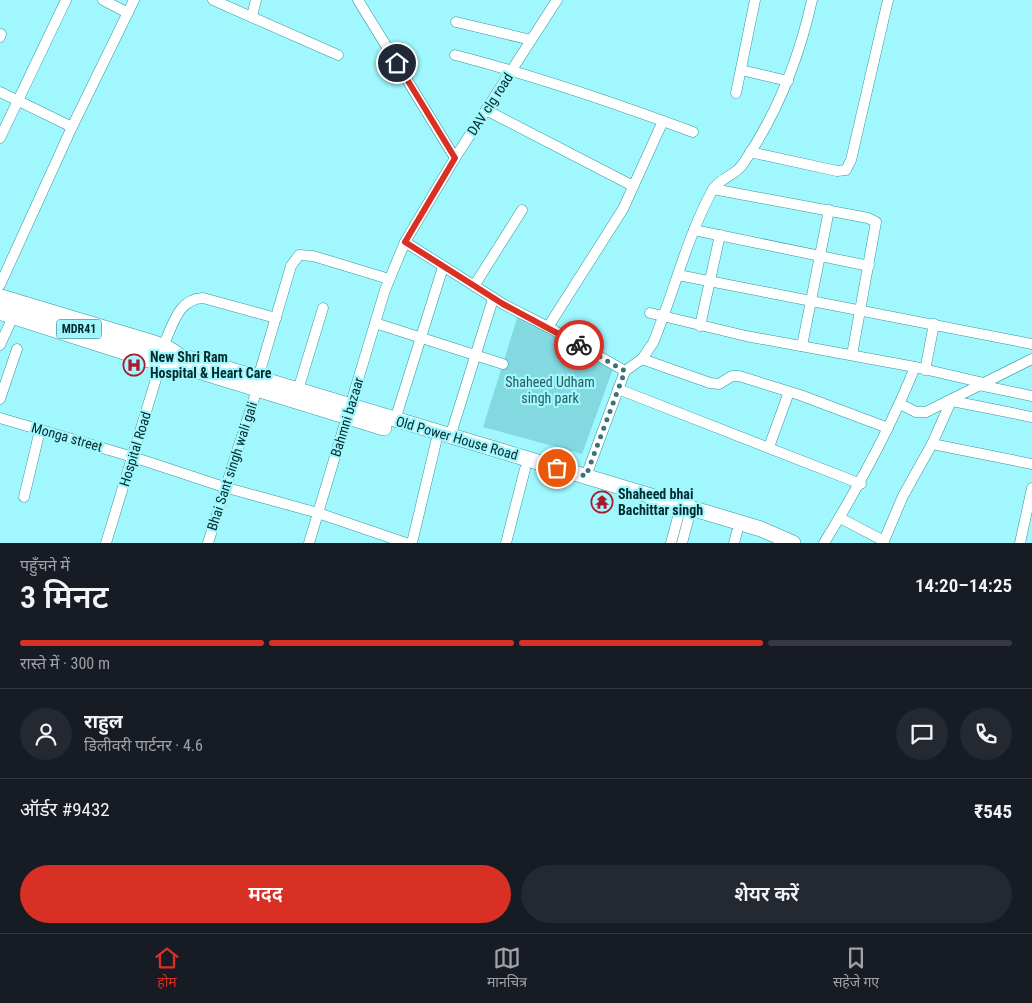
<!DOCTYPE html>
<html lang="hi">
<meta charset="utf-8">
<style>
:root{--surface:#171b24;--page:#242831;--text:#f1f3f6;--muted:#9ea1a6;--line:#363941;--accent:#d93025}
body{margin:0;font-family:"Roboto Condensed","Noto Sans Devanagari",sans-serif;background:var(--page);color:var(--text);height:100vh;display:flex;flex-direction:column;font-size:19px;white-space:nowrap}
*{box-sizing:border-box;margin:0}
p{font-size:16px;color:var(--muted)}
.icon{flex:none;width:28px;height:28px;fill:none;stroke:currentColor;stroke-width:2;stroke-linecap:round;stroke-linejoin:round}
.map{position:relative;height:543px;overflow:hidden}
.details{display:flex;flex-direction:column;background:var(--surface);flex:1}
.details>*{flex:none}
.pin{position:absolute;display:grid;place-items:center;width:42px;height:42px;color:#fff;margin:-21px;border:2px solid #fff;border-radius:50%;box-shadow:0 1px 5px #0007}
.courier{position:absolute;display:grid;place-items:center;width:50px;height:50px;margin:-25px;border:4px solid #d93025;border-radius:50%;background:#fff;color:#222;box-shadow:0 1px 6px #0007}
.overview em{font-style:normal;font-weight:600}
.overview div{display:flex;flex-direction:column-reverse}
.overview{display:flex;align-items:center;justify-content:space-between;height:85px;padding:0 20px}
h1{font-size:32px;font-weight:600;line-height:38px}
.bar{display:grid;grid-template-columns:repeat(4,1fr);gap:8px 5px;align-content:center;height:60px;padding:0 20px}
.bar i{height:6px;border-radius:4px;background:var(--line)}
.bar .selected{background:var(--accent)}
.bar p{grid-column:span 4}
.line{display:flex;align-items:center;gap:12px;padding:0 20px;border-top:1px solid var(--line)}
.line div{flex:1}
.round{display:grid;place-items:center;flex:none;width:52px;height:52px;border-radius:26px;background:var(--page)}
.button{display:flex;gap:10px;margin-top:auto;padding:10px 20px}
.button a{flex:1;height:58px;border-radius:30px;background:var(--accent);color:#fff;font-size:20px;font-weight:600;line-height:58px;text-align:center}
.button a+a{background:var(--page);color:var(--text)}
.tabs{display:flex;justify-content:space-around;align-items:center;height:70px;border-top:1px solid var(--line);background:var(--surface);font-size:14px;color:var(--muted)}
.tabs a{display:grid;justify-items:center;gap:2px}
.tabs .selected{color:var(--accent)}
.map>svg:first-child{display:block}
</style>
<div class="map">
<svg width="1032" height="543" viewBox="0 0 1032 543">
<rect width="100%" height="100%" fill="#a0f8fe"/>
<path fill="#82dae0" d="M520,309L613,369L582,454L483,427Z"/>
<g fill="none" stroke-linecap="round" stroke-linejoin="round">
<g stroke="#39949a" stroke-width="11">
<g id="minor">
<path d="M103,0L128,13"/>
<path d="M213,0L338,55"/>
<path d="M358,0L455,158"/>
<path d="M252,16L256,0"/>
<path d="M456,22L531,40"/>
<path d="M0,37L1,34"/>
<path d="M455,55C536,76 615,103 693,132"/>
<path d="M741,70L788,81"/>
<path d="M0,92L72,127"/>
<path d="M736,93L755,0"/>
<path d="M486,110L633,186"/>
<path d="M0,138L66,0"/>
<path d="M750,152L837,171L846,170L851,160L888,0"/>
<path d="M713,189L868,218L876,222L852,355"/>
<path d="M694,230L869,266"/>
<path d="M405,242L503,304L548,327L625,371"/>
<path d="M678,275L1032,344"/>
<path d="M0,285L72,127L134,0"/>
<path d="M474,286L522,210"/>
<path d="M0,294L153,340L169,346L183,355"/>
<path d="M650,313L746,336L915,367L984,383"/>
<path d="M0,315L147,362L183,365"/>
<path d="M375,323L503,364"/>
<path d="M700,326L720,235"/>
<path d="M548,327L623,209L663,121"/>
<path d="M164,344C173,325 178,299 203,298L276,318"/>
<path d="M0,345L12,319"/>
<path d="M802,346L829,210"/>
<path d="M642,359L710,383L719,384L732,376H739L800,395L888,428"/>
<path d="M925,370L934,324"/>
<path d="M258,378L291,266L299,255L313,256L389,279"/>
<path d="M979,385L1032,396"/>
<path d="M618,389L861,484"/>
<path d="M298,390L323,308"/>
<path d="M0,399L17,349"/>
<path d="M952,401L1032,417"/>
<path d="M900,404L916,412H926L1032,359"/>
<path d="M0,418L133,457L224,487L318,513L406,543"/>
<path d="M395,420L443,267"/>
<path d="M450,437L493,299"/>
<path d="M932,444L1032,464"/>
<path d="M769,447L789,392"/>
<path d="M586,476L625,371L642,359L653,343C674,293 686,239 712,191C719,178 735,176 743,164C777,114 799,59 812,0"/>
<path d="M24,497L40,430"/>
<path d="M840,518L884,541"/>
<path d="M106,543L163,356"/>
<path d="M208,543L257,389"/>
<path d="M309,543L385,290L405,242L455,158L557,0"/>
<path d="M412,543L436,442"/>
<path d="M506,543L525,469"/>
<path d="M671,543L681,506"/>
<path d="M682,543L691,509"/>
<path d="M734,543L737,532"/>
<path d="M824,543C859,486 890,429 915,367"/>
<path d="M883,543L903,496L932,444L952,399"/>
<path d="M1020,543L1032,488"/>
</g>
</g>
<g stroke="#39949a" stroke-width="16">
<g id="highway">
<path d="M0,305L159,354L198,360L761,529L793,543"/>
<path d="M176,360L195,370L384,428"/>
</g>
</g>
<use href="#minor" stroke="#fff" stroke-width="10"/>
<use href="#highway" stroke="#fff" stroke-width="15"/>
</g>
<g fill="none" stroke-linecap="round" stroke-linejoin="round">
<path stroke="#3a7376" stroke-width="5" stroke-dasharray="0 9" d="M557,468L586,476L625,371L579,345"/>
<path stroke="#d93025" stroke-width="6" d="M397,63L455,158L405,242L503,304L579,345"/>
</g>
<defs>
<g id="hospital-ring" transform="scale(1.125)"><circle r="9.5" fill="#a0f8fe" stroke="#ad192d" stroke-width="1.5"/><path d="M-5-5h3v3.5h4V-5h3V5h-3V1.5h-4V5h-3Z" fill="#ad192d"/></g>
<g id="temple-ring" transform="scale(1.125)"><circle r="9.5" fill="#a0f8fe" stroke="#ad192d" stroke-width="1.5"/><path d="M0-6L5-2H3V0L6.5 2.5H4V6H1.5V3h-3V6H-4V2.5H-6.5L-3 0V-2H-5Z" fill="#ad192d"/></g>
</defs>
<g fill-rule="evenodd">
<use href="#hospital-ring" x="134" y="365"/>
<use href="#temple-ring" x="602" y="502"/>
</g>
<g text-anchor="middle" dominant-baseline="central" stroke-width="4.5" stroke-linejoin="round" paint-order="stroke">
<rect fill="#a0f8fe" stroke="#32686c" stroke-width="1" x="56.5" y="319.5" width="45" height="19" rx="4"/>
<g font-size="12" font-weight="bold" fill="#032b2d">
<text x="79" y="329">MDR41</text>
</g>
<g font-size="14" fill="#032b2d" stroke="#a0f8fe">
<text transform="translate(490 104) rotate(-57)">DAV clg road</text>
<text transform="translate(347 417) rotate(-73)">Bahmni bazaar</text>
<text transform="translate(67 437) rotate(16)">Monga street</text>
<text transform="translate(457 438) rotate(16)">Old Power House Road</text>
<text transform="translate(135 449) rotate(-73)">Hospital Road</text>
<text transform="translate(232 466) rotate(-72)">Bhai Sant singh wali gali</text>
</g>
<g font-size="14" font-weight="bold" fill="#032b2d" stroke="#a0f8fe" text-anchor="start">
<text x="150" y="357">New Shri Ram<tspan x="150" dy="16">Hospital &amp; Heart Care</tspan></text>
<text x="618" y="494">Shaheed bhai<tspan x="618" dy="16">Bachittar singh</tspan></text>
</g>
<g font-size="14" fill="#2a5a5e" stroke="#a0f8fe">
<text x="550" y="382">Shaheed Udham<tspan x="550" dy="16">singh park</tspan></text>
</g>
</g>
</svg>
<div class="pin" style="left:557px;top:468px;background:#ea580c"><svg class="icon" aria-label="bag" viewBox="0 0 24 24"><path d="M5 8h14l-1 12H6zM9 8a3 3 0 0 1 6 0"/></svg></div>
<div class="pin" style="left:397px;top:63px;background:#1f2937"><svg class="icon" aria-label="home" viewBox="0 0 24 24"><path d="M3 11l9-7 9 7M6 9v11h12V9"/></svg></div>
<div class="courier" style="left:579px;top:345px"><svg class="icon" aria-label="bike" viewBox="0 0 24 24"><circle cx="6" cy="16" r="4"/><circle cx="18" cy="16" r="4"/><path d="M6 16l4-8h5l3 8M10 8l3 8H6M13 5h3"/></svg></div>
</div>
<section class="details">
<div class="overview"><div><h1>3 मिनट</h1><p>पहुँचने में</p></div><em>14:20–14:25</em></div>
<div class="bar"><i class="selected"></i><i class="selected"></i><i class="selected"></i><i></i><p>रास्ते में · 300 m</p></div>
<div class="line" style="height:90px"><a class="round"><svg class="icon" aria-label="person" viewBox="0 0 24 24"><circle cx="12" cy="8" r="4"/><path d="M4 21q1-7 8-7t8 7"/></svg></a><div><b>राहुल</b><p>डिलीवरी पार्टनर · 4.6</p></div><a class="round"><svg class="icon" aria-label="chat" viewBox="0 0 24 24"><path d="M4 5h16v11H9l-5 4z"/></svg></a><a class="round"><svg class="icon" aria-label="phone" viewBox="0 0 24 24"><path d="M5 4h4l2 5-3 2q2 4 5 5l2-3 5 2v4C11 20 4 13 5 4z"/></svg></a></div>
<div class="line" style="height:65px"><div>ऑर्डर #9432</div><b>₹545</b></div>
<div class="button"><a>मदद</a><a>शेयर करें</a></div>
</section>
<nav class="tabs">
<a class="selected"><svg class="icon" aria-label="home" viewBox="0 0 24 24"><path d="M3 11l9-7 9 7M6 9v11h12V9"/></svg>होम</a>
<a><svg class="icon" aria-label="map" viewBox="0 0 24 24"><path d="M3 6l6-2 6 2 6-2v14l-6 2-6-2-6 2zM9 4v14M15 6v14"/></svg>मानचित्र</a>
<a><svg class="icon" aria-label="saved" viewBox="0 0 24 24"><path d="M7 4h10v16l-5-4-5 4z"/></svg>सहेजे गए</a>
</nav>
